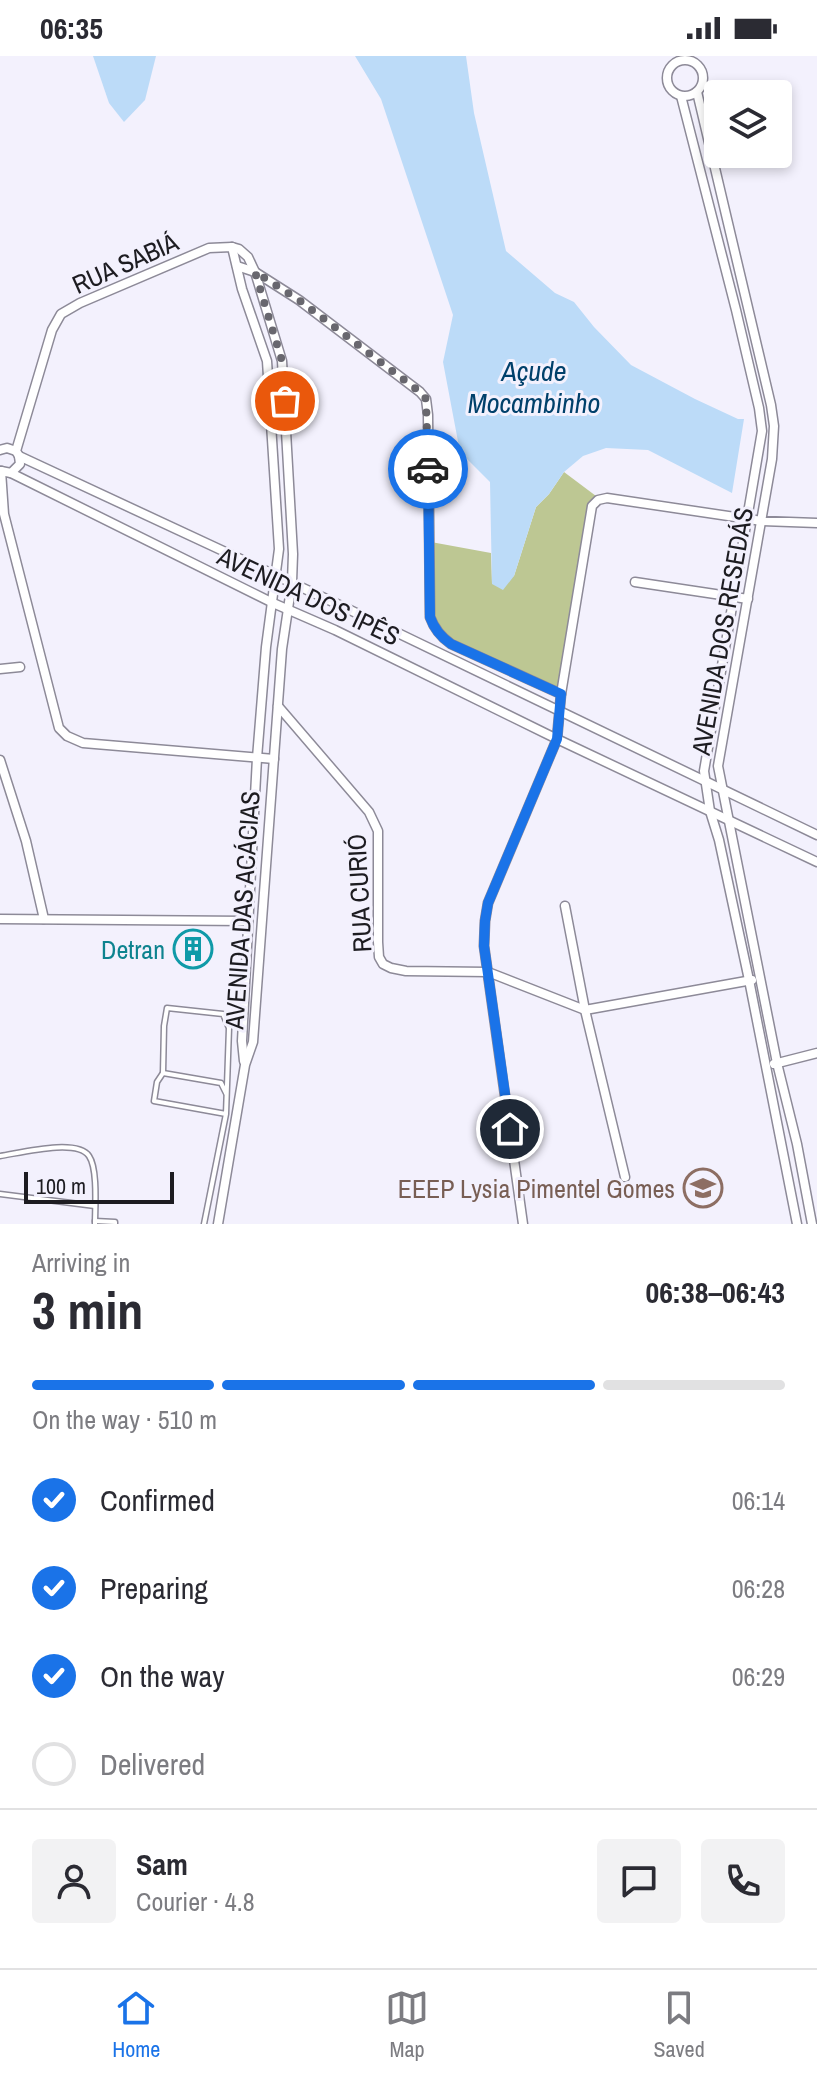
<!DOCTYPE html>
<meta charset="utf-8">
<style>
:root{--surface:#fff;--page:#f2f2f3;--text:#2b2b33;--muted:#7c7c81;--line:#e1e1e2;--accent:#1a73e8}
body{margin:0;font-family:"Archivo Narrow",sans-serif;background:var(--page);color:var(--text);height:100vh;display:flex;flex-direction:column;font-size:30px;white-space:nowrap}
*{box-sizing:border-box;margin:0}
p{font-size:26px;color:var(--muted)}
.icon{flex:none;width:44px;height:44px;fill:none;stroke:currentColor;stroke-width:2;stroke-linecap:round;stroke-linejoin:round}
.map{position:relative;height:1168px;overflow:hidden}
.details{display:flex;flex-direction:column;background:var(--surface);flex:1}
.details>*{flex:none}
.buttons{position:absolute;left:704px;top:24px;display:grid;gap:16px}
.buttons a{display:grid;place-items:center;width:88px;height:88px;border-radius:8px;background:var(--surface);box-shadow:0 4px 12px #0003;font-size:40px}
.scale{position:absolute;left:24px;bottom:20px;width:150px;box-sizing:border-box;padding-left:8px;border:4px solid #1d1c21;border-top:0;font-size:22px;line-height:28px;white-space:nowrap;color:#1d1c21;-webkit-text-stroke:6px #f3f1fd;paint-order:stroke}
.pin{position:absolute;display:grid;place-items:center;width:68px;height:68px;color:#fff;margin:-34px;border:4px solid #fff;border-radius:50%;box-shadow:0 2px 8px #0007}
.courier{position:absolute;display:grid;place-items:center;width:80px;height:80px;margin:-40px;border:6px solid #1a73e8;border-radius:50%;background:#fff;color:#222;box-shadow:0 2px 10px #0007}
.summary em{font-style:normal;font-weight:700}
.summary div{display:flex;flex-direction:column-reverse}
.summary{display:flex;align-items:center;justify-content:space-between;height:136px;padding:0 32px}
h1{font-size:52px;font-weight:700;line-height:60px}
.bar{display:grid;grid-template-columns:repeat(4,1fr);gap:12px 8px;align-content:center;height:96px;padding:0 32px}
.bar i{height:10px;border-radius:6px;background:var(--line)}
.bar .active{background:var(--accent)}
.bar p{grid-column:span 4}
.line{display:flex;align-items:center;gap:20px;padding:0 32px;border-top:2px solid var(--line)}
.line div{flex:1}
.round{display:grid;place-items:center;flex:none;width:84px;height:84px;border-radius:8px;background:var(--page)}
ol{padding:0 32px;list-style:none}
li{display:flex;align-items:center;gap:24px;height:88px}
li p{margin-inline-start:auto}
li .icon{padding:8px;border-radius:50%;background:var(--accent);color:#fff;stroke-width:4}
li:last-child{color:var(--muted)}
li i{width:44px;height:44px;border:4px solid var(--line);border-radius:50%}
.status{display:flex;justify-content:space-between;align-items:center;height:56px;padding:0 40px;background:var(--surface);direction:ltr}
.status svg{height:22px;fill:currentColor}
.dock{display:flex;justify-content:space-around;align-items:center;height:112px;border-top:2px solid var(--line);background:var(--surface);font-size:22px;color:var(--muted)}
.dock a{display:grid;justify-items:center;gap:4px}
.dock .active{color:var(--accent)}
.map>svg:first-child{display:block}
</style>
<div class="status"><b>06:35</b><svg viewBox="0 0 49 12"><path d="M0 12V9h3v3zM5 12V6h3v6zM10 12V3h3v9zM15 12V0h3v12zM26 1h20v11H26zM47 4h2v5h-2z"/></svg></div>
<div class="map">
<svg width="817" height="1168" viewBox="0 0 817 1168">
<rect width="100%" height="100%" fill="#f3f1fd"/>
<path fill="#bdc793" d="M564,416L596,440L561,637L453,586L441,577L432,560L431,486L491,497L492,528L514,520L536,451L549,438Z"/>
<g fill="#bcdbf8">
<path d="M93,0H156L145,44L124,66L109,47Z"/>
<path d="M355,0H466L474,57L506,195L555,237L574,246L594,271L631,309L695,343L738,363H744L732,437L648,394L606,392L583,400L564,416L549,438L536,451L514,520L503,534L492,528L490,426L460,396L443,306L453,259L381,43Z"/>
</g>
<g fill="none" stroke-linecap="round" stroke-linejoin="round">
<g stroke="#8d8a98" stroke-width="7">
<g id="service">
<path d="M163,1017L221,1027L226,1037"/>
<path d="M0,1100C20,1097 77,1082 89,1100C98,1113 95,1152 95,1168"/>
<path d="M0,1138L95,1150"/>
<path d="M95,1165L115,1166V1168"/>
<path d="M204,1168L226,1058L229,972L223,958L167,952L164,970L163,1017L157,1026L154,1045L226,1058"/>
</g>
</g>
<g stroke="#8d8a98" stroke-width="11">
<g id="minor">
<circle cx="685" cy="22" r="18"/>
<path d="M697,36L771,349L774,370L772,403L718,710L777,1007L797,1088L812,1168"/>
<path d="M681,40L736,254L759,352L762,375L704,715L710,755L719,784L749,924L797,1168"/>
<path d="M232,191L242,233L267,305L279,493L266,591L257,702L242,985L244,1005"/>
<path d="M237,210L255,216L299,244L420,336L426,343L428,359L430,561C434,572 441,581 451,588L561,638"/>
<path d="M0,394L7,392L16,395"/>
<path d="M19,400L348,553L817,779"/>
<path d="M1,415L11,417L273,547L335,574L557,683L817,806"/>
<path d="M1,415L4,458L59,672L67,680L83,687L274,703"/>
<path d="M11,417L20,408L19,400L16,395L52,274L61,258L80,247L209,192L232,191L239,193L248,201L255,216L282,305L293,498L292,526L282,593L253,986L245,1009L218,1168"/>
<path d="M635,526L748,543"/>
<path d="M0,613L20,611"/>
<path d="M278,650L369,756L378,775V886L379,901L383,908L391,912L406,915L488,916L585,954L752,924"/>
<path d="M0,704L26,785L44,863"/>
<path d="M565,850L585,954L625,1121"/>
<path d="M0,863L247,865"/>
<path d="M774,1008L817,997"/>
<path d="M523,1168L484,890L485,865L488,847L557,683L561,638L592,450L598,444L607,442L762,465L817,467"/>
</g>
</g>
<use href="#service" stroke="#fff" stroke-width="4"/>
<use href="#minor" stroke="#fff" stroke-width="8"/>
</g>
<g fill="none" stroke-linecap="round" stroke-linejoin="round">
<path stroke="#68676e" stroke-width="8" stroke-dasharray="0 14.4" d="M285,345L282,305L255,216L299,244L420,336L426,343L428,413"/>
<path stroke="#1a73e8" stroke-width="10" d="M428,413L430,561C434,573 441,581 451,588L561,638L557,683L488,847L485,865L484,890L510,1073"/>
</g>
<defs>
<g id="building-ring" transform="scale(2)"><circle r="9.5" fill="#f3f1fd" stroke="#0f9aa8" stroke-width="1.5"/><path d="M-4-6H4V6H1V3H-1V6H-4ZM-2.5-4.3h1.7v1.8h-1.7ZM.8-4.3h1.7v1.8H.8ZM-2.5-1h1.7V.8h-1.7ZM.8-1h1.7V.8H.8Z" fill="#0f9aa8"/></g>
<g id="university-ring" transform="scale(2)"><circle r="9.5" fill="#f3f1fd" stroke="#8d6e63" stroke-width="1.5"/><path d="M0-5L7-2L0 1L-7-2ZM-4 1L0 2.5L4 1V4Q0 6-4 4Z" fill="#8d6e63"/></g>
</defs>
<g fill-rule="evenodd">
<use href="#building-ring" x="193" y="893"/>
<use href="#university-ring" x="703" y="1132"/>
</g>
<g text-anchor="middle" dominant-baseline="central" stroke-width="6" stroke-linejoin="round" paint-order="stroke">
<g font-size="26" fill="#1d1c21" stroke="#f3f1fd">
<text transform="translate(125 207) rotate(-24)">RUA SABIÁ</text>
<text transform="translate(309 540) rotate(25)">AVENIDA DOS IPÊS</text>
<text transform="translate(722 575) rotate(-80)">AVENIDA DOS RESEDÁS</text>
<text transform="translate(359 837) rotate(-93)">RUA CURIÓ</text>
<text transform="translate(242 854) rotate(-86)">AVENIDA DAS ACÁCIAS</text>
</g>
<g font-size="26" fill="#0d838f" stroke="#f3f1fd" text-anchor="end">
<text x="165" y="893">Detran</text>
</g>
<g font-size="26" fill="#785e54" stroke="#f3f1fd" text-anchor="end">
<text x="675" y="1132">EEEP Lysia Pimentel Gomes</text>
</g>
<g font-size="28" font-style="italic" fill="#00406b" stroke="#f3f1fd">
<text x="534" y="315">Açude<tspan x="534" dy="32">Mocambinho</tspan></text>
</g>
</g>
</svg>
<div class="buttons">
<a><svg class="icon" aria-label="layers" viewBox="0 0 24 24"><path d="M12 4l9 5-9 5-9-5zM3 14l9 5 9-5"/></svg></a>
</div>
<div class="scale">100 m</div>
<div class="pin" style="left:285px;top:345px;background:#ea580c"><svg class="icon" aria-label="bag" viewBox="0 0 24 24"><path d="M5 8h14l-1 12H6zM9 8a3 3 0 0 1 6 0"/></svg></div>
<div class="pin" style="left:510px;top:1073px;background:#1f2937"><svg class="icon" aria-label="home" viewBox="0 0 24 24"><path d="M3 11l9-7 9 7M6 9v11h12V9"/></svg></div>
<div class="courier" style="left:428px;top:413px"><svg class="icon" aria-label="car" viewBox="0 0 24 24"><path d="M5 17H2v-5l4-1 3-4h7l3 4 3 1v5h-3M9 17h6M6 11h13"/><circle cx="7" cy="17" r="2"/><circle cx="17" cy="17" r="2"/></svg></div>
</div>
<section class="details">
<div class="summary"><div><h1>3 min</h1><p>Arriving in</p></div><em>06:38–06:43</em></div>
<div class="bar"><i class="active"></i><i class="active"></i><i class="active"></i><i></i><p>On the way · 510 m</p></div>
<ol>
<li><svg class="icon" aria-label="check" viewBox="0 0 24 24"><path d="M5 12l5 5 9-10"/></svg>Confirmed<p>06:14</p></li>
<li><svg class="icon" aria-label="check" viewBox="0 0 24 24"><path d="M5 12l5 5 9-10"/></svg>Preparing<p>06:28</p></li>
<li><svg class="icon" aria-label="check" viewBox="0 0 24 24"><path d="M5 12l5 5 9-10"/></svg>On the way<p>06:29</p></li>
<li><i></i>Delivered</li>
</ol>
<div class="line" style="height:144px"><a class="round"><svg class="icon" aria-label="person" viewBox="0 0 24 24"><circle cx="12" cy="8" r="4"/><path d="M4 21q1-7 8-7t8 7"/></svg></a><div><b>Sam</b><p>Courier · 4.8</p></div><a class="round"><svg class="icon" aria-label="chat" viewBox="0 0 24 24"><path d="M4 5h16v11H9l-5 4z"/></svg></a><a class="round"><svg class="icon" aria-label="phone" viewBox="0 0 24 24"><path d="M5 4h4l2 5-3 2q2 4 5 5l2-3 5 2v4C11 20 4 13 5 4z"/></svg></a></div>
</section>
<nav class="dock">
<a class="active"><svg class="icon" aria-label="home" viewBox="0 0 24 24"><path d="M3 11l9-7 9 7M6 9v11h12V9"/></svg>Home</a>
<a><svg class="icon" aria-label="map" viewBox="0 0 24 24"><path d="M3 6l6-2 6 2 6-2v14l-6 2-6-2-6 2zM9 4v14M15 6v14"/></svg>Map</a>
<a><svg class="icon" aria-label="saved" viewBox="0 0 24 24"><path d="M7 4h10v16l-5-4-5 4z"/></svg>Saved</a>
</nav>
